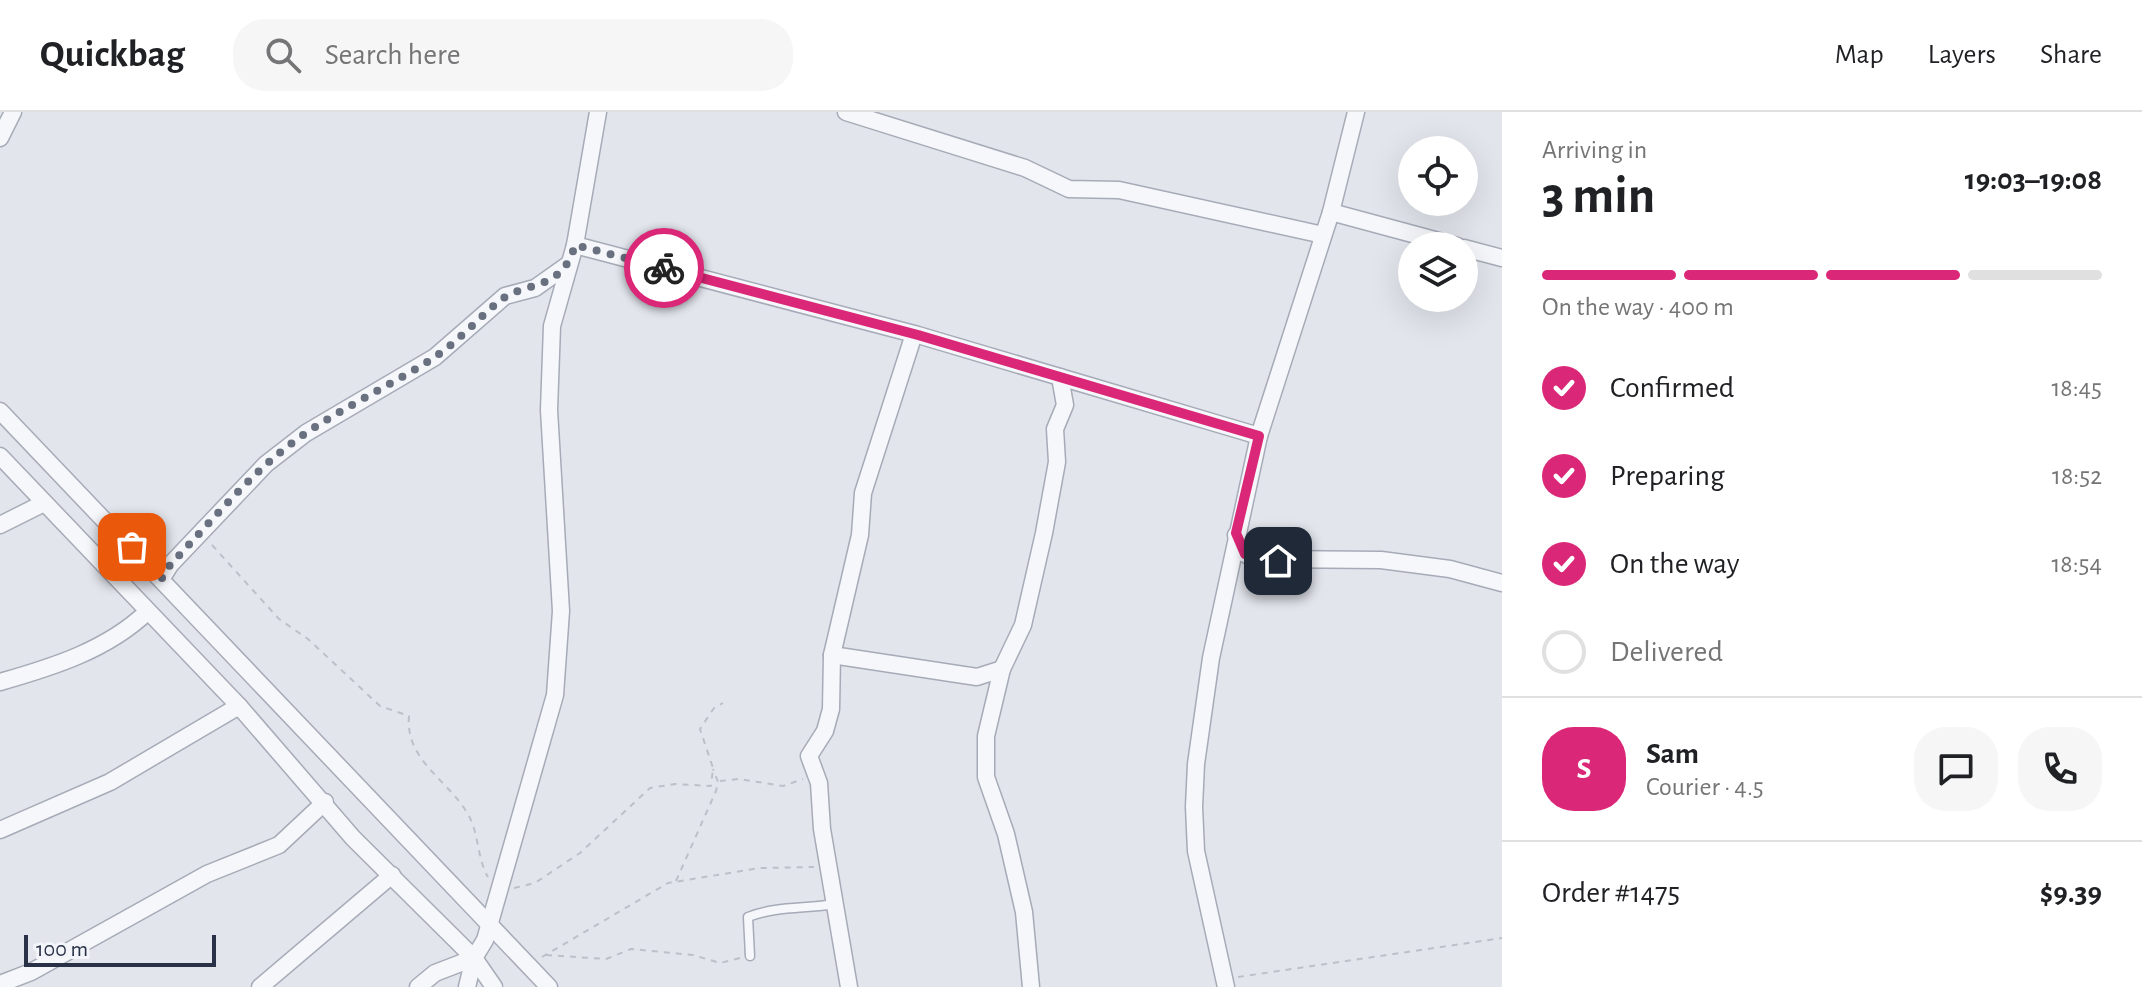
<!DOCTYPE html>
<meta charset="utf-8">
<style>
:root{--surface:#fff;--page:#f6f6f6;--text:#202124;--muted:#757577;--line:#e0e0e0;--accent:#db2777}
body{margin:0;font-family:"Alegreya Sans",sans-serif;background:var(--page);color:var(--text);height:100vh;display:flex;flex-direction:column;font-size:30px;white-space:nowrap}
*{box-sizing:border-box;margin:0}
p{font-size:26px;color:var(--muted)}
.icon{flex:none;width:44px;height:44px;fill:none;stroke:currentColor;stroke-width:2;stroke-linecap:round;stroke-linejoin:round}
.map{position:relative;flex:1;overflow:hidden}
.side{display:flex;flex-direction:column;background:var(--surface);width:640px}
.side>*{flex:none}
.tools{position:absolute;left:1398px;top:24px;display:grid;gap:16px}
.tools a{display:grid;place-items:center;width:80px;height:80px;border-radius:50%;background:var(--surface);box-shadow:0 8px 32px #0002;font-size:40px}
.scale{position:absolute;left:24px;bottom:20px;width:192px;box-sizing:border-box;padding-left:8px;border:4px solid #283146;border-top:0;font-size:22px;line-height:28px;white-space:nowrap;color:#283146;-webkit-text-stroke:6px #f2f4f9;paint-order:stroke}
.pin{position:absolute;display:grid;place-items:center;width:68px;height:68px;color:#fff;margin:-34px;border-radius:16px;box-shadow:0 4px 12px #0006}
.courier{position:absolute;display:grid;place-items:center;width:80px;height:80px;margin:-40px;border:6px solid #db2777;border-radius:50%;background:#fff;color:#222;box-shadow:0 2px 10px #0007}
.head em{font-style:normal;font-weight:600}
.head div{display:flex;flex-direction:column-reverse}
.head{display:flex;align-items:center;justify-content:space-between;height:136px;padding:0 40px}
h1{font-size:52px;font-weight:600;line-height:60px}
.bar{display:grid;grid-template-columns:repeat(4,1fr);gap:12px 8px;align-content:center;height:96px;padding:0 40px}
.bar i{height:10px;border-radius:6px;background:var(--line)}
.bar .on{background:var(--accent)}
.bar p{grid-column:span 4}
.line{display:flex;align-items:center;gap:20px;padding:0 40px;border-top:2px solid var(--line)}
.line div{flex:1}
.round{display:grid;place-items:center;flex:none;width:84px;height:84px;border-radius:32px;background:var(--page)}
ol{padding:0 40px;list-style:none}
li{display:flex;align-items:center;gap:24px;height:88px}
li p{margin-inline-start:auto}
li .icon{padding:8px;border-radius:50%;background:var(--accent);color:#fff;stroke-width:4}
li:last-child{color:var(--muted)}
li i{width:44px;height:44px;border:4px solid var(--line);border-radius:50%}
header{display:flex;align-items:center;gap:48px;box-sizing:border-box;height:112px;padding:0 40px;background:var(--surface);border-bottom:2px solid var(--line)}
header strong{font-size:38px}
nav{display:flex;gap:44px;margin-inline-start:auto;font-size:28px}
.search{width:560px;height:72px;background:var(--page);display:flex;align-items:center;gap:20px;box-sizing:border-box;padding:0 28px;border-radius:32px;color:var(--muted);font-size:30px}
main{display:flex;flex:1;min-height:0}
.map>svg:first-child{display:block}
</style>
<header>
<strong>Quickbag</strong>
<div class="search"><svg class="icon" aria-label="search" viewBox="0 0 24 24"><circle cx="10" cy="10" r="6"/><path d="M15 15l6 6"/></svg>Search here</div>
<nav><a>Map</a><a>Layers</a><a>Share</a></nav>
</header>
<main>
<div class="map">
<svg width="1502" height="875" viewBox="0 0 1502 875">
<rect width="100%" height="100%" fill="#e2e5ec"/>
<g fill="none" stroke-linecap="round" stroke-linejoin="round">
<g stroke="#a6abb7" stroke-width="11">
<path id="service" d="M750,844L748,805C776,794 805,797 835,792"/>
</g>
<g stroke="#a6abb7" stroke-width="19">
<g id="minor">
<path d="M846,0L1025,56L1069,77L1119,78L1323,123"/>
<path d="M0,26L13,0"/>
<path d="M1331,100L1457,134"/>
<path d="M575,133L918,223L1259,324"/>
<path d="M1464,136L1502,146"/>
<path d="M0,299L549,875"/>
<path d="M0,344L239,594L353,726L474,846L494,875"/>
<path d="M0,413L44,391"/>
<path d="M1236,423L1245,442L1256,447L1381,448L1450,457L1502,471"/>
<path d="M162,466L170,453L266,352L306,321L435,245L505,184L535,176L569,152"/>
<path d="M832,543L977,565L1002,557L1023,513L1044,421L1057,350L1055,317L1065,293L1060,265"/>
<path d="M1002,557L986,624V665L1006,722L1024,800L1031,875"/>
<path d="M0,570C53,555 107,538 147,500"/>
<path d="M0,718L110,670L239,594"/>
<path d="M0,872L31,860L207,762L279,733L325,690"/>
<path d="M260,875L392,763"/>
<path d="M418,875L435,861L474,846"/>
<path d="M467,875L474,846L485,828L555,583L561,499L549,298L552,214L575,133L598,0"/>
<path d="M849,875L822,717L819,671L809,644L825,619L831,597L832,543L860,423L863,381L914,222"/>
<path d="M1226,875L1196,739L1194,695L1196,652L1211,546L1259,324L1331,100L1356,0"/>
</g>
</g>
<g stroke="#bcc0c8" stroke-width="2" stroke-dasharray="6 6" stroke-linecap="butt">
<path d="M212,433L279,507L308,527L380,594L409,604C405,647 446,667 466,699C480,720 476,745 488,765"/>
<path d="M720,669L739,667L783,674L803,667"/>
<path d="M676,769L716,679L718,670L713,657"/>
<path d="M514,776L535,771L580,741L650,676L675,672L711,674L713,656L700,617L714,596L723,591"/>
<path d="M546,843L606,847L631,837L693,843L720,851L740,846"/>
<path d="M542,845L668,771L760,756L814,755"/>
<path d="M1238,865L1502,826"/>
</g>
<use href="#service" stroke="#f5f7fa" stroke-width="8"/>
<use href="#minor" stroke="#f5f7fa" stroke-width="16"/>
</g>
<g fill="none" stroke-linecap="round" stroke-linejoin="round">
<path stroke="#697080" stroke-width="8" stroke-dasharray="0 14.4" d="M132,435L162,466L170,453C213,408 254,356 306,321C346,294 391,273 432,247C455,232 476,209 497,191C524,167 561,182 575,133L664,156"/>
<path stroke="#db2777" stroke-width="10" d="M664,156L918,223L1259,324L1236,421L1245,442L1278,449"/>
</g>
</svg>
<div class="tools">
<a><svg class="icon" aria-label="locate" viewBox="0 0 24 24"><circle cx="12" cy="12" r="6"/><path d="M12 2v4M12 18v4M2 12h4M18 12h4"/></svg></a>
<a><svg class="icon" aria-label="layers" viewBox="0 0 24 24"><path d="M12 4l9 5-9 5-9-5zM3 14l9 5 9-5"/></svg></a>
</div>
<div class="scale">100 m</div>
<div class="pin" style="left:132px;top:435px;background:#ea580c"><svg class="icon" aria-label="bag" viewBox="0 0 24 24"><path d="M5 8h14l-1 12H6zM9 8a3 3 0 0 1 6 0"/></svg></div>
<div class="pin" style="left:1278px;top:449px;background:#1f2937"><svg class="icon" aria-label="home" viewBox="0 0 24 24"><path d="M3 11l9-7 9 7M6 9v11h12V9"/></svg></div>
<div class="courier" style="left:664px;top:156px"><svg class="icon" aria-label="bike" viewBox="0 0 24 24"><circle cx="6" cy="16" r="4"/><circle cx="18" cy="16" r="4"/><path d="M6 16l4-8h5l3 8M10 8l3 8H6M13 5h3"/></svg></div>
</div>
<section class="side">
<div class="head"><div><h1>3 min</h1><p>Arriving in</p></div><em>19:03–19:08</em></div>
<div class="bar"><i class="on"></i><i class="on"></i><i class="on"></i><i></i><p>On the way · 400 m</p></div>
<ol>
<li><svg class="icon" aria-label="check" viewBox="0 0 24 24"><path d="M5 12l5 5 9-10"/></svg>Confirmed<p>18:45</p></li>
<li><svg class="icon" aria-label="check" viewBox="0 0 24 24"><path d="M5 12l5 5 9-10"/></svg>Preparing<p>18:52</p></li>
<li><svg class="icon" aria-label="check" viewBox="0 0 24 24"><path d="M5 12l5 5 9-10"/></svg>On the way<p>18:54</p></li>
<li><i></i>Delivered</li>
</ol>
<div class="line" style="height:144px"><b class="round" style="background:var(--accent);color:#fff">S</b><div><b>Sam</b><p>Courier · 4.5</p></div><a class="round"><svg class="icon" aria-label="chat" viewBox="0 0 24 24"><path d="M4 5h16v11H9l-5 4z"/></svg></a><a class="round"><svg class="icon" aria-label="phone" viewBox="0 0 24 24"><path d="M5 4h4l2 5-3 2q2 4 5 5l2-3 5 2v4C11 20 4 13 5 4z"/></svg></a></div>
<div class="line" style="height:104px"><div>Order #1475</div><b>$9.39</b></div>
</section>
</main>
